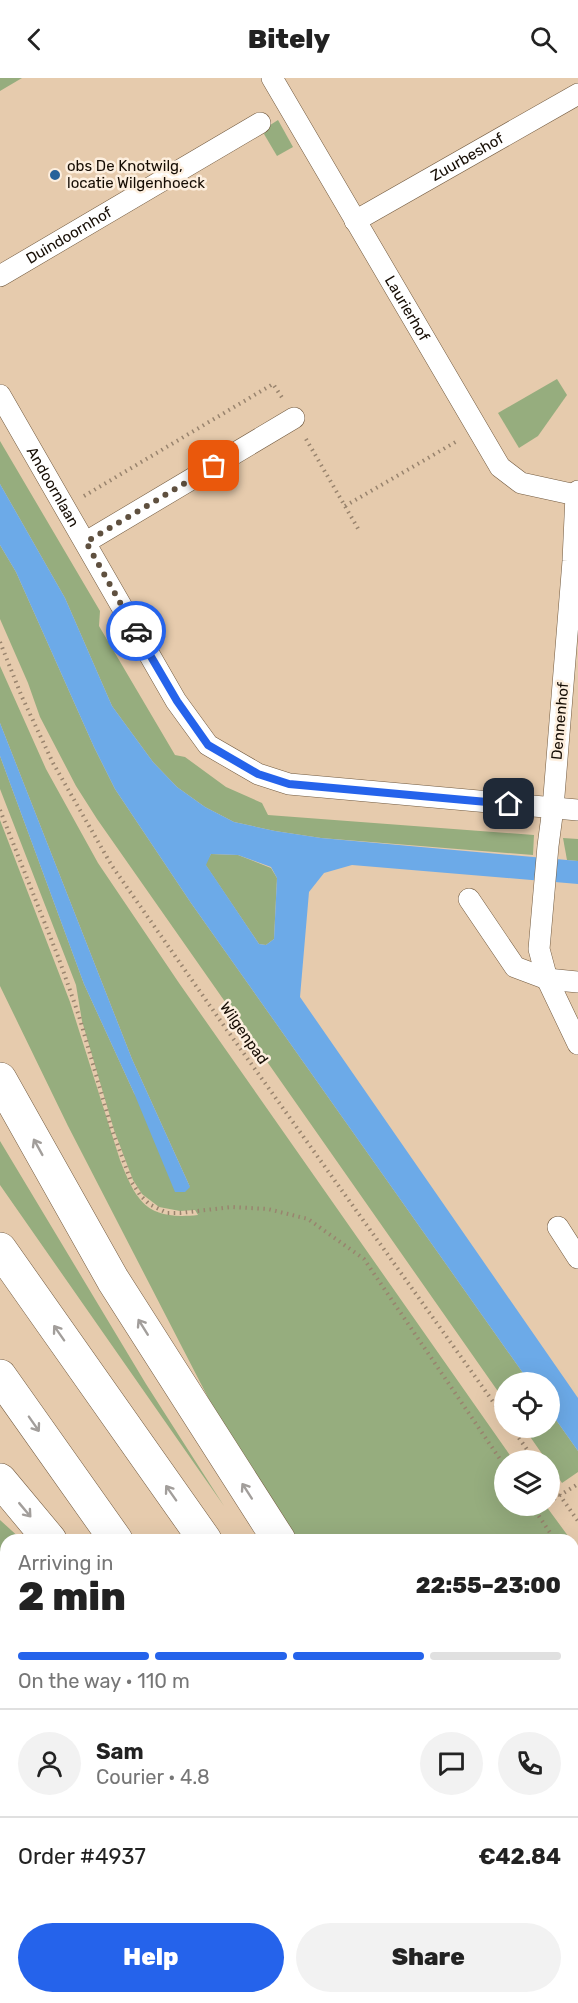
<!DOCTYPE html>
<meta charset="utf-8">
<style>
:root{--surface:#fff;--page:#f2f2f2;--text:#222;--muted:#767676;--line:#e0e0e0;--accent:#2563eb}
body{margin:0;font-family:Rubik,sans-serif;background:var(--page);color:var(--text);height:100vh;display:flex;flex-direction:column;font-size:22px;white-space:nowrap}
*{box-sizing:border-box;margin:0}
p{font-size:20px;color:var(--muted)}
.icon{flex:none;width:33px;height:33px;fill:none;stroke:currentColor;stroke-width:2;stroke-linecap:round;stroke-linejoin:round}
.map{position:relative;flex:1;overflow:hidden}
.drawer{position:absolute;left:0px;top:1456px;width:579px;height:470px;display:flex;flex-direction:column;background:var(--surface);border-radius:18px 18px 0 0;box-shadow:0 6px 24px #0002}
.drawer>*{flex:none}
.fabs{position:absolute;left:494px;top:1294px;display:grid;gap:12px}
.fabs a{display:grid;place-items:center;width:66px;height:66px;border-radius:50%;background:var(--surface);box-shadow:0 6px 24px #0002;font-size:30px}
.pin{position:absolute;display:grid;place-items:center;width:51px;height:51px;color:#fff;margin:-26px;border-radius:12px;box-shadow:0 3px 9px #0006}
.courier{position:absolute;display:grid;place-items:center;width:60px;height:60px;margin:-30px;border:4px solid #2563eb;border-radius:50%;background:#fff;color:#222;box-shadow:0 2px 8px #0007}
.head em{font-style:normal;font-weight:800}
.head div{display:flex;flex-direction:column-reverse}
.head{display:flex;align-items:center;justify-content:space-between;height:102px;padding:0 18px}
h1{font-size:39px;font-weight:800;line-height:45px}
.bar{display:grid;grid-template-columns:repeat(4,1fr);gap:9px 6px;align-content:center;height:72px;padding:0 18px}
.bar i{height:8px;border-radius:4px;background:var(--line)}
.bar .on{background:var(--accent)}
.bar p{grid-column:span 4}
.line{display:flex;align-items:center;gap:15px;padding:0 18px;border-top:2px solid var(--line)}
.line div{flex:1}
.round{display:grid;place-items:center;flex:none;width:63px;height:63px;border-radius:32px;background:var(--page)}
.action{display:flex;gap:12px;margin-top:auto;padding:12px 18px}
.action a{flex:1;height:69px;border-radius:36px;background:var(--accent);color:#fff;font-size:24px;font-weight:800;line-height:69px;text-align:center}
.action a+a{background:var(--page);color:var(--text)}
header{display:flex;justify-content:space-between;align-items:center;height:78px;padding:0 18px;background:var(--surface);font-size:27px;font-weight:800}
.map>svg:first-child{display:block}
</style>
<header><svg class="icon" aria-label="back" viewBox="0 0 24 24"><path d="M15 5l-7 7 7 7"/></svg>Bitely<svg class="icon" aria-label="search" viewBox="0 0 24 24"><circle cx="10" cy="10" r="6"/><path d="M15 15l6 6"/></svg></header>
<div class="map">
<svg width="578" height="1925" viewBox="0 0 578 1925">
<rect width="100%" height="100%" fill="#e6cbad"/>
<g fill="#96ad7e">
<path d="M0,0H22L0,13Z"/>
<path d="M278,42L293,69L277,78L264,56L267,49Z"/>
<path d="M557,301L567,317L538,358L519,370L498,335Z"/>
<path d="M0,363L100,533L99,548L175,677L185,679L226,709L262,725L268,737L534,757L533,777L321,760L275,753L234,744L205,729L177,709L153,684L112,628L65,520L0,406Z"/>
<path d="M0,467L16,494L94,669L115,711L191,825L530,1305H504V1322L97,741L76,708L40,639L28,605L0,541Z"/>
<path d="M0,588L46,691L98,785L179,905L514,1383H504V1428H546L571,1462H298L216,1335L68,1048L0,908V742L70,924L120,1082C137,1126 148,1142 198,1137L195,1132L180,1133L159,1129L142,1116L133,1102L114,1052L82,943L76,907L0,711V678L84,906L134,1015L190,1109L132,981L0,645Z"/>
<path d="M563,760L578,761V783L567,782Z"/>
<path d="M211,776L238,777L271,790L277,800L274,861L266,867L259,866L205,786Z"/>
<path d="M0,1063L146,1306L224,1428L0,1107Z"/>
<path d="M549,1332L578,1373V1394L562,1405L549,1386V1383H547L524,1350H549Z"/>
<path d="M0,1442L22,1462H6V1509L0,1503Z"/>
<path d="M573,1466L578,1473V1886L573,1879Z"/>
<path d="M0,1522L6,1527V1631L0,1627Z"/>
<path d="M0,1692L6,1696V1837L0,1840Z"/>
<path d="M6,1849V1920H37L40,1925H6L0,1916V1852Z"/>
<path d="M221,1920H269L274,1925H227Z"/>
<path d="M336,1920H374L378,1925H340Z"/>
</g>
<g fill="#6caae8" fill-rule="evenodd">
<path d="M0,406L65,520L112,628L153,684L177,709L205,729L234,744L275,753L321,760L578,783V806L352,787L324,795L309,814L300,919L578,1320V1373L549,1332V1305H530L191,825L115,711L94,669L16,494L0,467ZM211,776L238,777L271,789L277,800L274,861L266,867L259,866L206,787Z"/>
<path d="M0,645L132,981L190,1109L185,1114H175L134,1015L84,906L0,678Z"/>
</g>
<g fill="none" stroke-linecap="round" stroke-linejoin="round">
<g stroke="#725a3f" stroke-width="22">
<g id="minor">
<path id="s1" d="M272,0L500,389L521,405L576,417"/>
<path id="s2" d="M355,143L578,16"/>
<path id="s3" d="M0,198L260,45"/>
<path id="s4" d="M0,317L176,623L208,667L258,696L289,706L578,732"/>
<path d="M578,413L576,417L573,483L553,730L548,768L539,871L547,901L578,966"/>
<path d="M86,464L294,340"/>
<path d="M469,821L515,889L547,901L578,904"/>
<path d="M558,1149L578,1180"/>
</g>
</g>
<g stroke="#725a3f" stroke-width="28">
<g id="tertiary">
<path d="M0,1645L6,1649"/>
<path d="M318,1920L323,1925"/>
</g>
</g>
<g stroke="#725a3f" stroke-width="34">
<g id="motorway">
<path d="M0,1001L113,1202L279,1462"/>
<path d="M0,1171L205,1462"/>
<path d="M0,1298L116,1462"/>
<path d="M0,1402L50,1462"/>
<path d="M416,1920L420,1925"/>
<path d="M525,1920L529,1925"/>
</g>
</g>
<g stroke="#99846e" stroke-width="4" stroke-dasharray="1.5 4.5" stroke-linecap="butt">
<path d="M306,361L360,454"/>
<path d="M84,418L273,306L283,321"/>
<path d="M345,428L459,362"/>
<path d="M0,564L22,619L53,685L112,788L222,945L504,1339"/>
<path d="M0,732L59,881L79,938L112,1052L131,1103L140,1117L149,1126L167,1135H180L232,1129L268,1131L308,1141L364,1181L504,1387"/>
<path d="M512,1350L535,1383"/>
<path d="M549,1402L578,1443"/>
<path d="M549,1424L578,1406"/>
<path d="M532,1428L555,1462"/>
<path d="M535,1433L543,1428"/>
<path d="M573,1489L578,1496"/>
<path d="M0,1568L6,1577"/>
<path d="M0,1679L6,1684"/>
<path d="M282,1920L287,1925"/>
</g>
<use href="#minor" stroke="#fff" stroke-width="21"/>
<use href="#tertiary" stroke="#fff" stroke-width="27"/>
<use href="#motorway" stroke="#fff" stroke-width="33"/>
</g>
<defs><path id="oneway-shaft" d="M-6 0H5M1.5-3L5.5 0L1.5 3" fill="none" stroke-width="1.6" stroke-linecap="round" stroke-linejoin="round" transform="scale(1.5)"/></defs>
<g stroke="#a29e9b">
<use href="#oneway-shaft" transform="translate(38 1069) rotate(-119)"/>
<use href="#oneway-shaft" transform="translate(143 1249) rotate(-122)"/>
<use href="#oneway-shaft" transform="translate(59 1255) rotate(-125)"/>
<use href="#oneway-shaft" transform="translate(34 1346) rotate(55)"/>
<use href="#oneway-shaft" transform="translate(247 1413) rotate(-123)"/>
<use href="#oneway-shaft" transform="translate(171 1415) rotate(-125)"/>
<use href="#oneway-shaft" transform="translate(25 1432) rotate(50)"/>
</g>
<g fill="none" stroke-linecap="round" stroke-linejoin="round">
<path stroke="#5f503f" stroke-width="6" stroke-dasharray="0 10.8" d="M136,553L86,464L214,388"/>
<path stroke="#2563eb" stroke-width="8" d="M136,553L177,623L208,667L258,696L289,706L509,726"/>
</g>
<circle fill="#27639a" stroke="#fdefdf" stroke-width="2" cx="55" cy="97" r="6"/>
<g text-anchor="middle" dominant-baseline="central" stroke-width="5" stroke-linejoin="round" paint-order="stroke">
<g font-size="15" fill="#160d04" stroke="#fdefdf">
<text stroke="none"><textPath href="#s2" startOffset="129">Zuurbeshof</textPath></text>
<text stroke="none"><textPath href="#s3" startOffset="80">Duindoornhof</textPath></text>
<text stroke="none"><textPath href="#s1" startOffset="267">Laurierhof</textPath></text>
<text stroke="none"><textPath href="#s4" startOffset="106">Andoornlaan</textPath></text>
<text transform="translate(560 643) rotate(-85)">Dennenhof</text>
<text transform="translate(244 955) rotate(55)">Wilgenpad</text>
</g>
<g font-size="15" fill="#160d04" stroke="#fdefdf" text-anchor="start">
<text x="67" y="88">obs De Knotwilg,<tspan x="67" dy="17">locatie Wilgenhoeck</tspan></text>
</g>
</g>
</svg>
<div class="fabs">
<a><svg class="icon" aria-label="locate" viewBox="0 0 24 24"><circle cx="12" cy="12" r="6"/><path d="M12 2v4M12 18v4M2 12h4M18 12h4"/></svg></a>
<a><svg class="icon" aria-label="layers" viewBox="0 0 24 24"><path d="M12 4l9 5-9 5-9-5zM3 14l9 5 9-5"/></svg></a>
</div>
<div class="pin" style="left:214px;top:388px;background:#ea580c"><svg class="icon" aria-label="bag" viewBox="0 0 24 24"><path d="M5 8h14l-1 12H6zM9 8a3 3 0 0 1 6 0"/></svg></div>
<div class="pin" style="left:509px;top:726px;background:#1f2937"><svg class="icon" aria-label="home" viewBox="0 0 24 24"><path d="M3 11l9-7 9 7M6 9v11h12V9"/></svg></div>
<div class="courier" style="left:136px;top:553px"><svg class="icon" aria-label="car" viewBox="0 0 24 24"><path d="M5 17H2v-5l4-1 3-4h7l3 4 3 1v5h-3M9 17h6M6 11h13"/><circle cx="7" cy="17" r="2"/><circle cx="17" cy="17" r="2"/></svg></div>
<section class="drawer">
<div class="head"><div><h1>2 min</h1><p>Arriving in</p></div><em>22:55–23:00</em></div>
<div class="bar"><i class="on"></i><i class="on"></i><i class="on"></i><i></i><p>On the way · 110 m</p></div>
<div class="line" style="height:108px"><a class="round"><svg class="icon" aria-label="person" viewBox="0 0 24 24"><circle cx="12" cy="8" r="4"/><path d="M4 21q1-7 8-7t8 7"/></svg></a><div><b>Sam</b><p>Courier · 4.8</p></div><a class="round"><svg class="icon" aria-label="chat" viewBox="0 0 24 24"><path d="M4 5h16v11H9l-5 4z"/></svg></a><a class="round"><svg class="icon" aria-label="phone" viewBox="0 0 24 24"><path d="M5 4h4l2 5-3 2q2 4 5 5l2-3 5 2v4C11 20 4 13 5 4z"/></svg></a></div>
<div class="line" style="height:78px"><div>Order #4937</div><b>€42.84</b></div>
<div class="action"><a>Help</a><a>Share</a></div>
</section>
</div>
